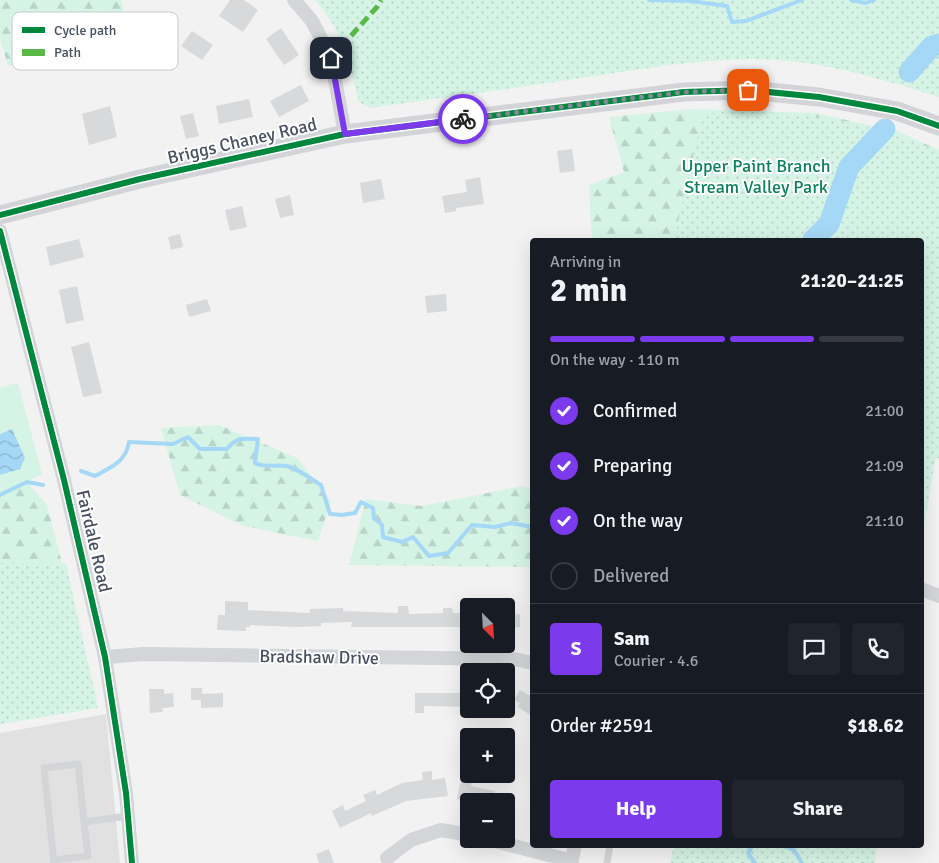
<!DOCTYPE html>
<meta charset="utf-8">
<style>
:root{--surface:#171b24;--page:#20242c;--text:#f1f3f6;--muted:#9ea1a6;--line:#363941;--accent:#7c3aed}
body{margin:0;font-family:Signika,sans-serif;background:var(--page);color:var(--text);height:100vh;display:flex;flex-direction:column;font-size:19px;white-space:nowrap}
*{box-sizing:border-box;margin:0}
p{font-size:16px;color:var(--muted)}
.icon{flex:none;width:28px;height:28px;fill:none;stroke:currentColor;stroke-width:2;stroke-linecap:round;stroke-linejoin:round}
.map{position:relative;flex:1;overflow:hidden}
.side{position:absolute;left:530px;top:238px;width:394px;height:610px;display:flex;flex-direction:column;background:var(--surface);border-radius:5px;box-shadow:0 5px 20px #0002}
.side>*{flex:none}
.needle{width:32px;rotate:156deg}
.tools{position:absolute;left:460px;top:598px;display:grid;gap:10px}
.tools a{display:grid;place-items:center;width:55px;height:55px;border-radius:5px;background:var(--surface);box-shadow:0 5px 20px #0002;font-size:25px}
.pin{position:absolute;display:grid;place-items:center;width:42px;height:42px;color:#fff;margin:-21px;border-radius:10px;box-shadow:0 2px 8px #0006}
.courier{position:absolute;display:grid;place-items:center;width:50px;height:50px;margin:-25px;border:4px solid #7c3aed;border-radius:50%;background:#fff;color:#222;box-shadow:0 1px 6px #0007}
.headline em{font-style:normal;font-weight:700}
.headline div{display:flex;flex-direction:column-reverse}
.headline{display:flex;align-items:center;justify-content:space-between;height:85px;padding:0 20px}
h1{font-size:32px;font-weight:700;line-height:38px}
.bar{display:grid;grid-template-columns:repeat(4,1fr);gap:8px 5px;align-content:center;height:60px;padding:0 20px}
.bar i{height:6px;border-radius:4px;background:var(--line)}
.bar .selected{background:var(--accent)}
.bar p{grid-column:span 4}
.line{display:flex;align-items:center;gap:12px;padding:0 20px;border-top:1px solid var(--line)}
.line div{flex:1}
.round{display:grid;place-items:center;flex:none;width:52px;height:52px;border-radius:5px;background:var(--page)}
ol{padding:0 20px;list-style:none}
li{display:flex;align-items:center;gap:15px;height:55px}
li p{margin-inline-start:auto}
li .icon{padding:5px;border-radius:50%;background:var(--accent);color:#fff;stroke-width:4}
li:last-child{color:var(--muted)}
li i{width:28px;height:28px;border:2px solid var(--line);border-radius:50%}
.cta{display:flex;gap:10px;margin-top:auto;padding:10px 20px}
.cta a{flex:1;height:58px;border-radius:5px;background:var(--accent);color:#fff;font-size:20px;font-weight:700;line-height:58px;text-align:center}
.cta a+a{background:var(--page);color:var(--text)}
.map>svg:first-child{display:block}
</style>
<div class="map">
<svg width="939" height="863" viewBox="0 0 939 863">
<defs>
<pattern id="forest-firs" width="22" height="20" patternUnits="userSpaceOnUse" patternTransform="scale(1.25)"><rect width="22" height="20" fill="#d5f4e5"/><path d="M5 1l3.5 6h-7zM16 11l3.5 6h-7z" fill="#b8d3c7"/></pattern>
<pattern id="park-dots" width="8" height="8" patternUnits="userSpaceOnUse" patternTransform="scale(1.25)"><rect width="8" height="8" fill="#d5f4e5"/><path d="M2 2h.1M6 6h.1" fill="none" stroke="#b8d3c7" stroke-width="1.8" stroke-linecap="round"/></pattern>
<pattern id="water-waves" width="16" height="10" patternUnits="userSpaceOnUse" patternTransform="scale(1.25)"><rect width="16" height="10" fill="#a5d8f6"/><path d="M0 5q4-4 8 0t8 0" fill="none" stroke="#88b2cb"/></pattern>
</defs>
<rect width="100%" height="100%" fill="#f3f2f2"/>
<path fill="#e1e1e2" d="M106,714L120,863H0V733Z"/>
<path fill="#d5f4e5" d="M18,383L42,474L0,495V387Z"/>
<g fill="url(#forest-firs)">
<path d="M0,0H121L129,32L8,66L0,38Z"/>
<path d="M690,109L815,113L899,132L939,150V458L921,463V240H593L591,228L589,185L624,172L609,117Z"/>
<path d="M219,425L297,458L331,501L318,541L243,526L180,495L161,428Z"/>
<path d="M27,482L47,505L96,695L0,724V495Z"/>
<path d="M523,486L532,490V567L349,565L366,499L421,506Z"/>
</g>
<g fill="url(#park-dots)">
<path d="M315,0H939V97C885,80 833,64 777,60C713,56 651,68 588,77C515,88 443,98 370,108L359,102C350,64 342,29 315,0Z"/>
<path d="M723,112C797,110 871,122 939,152V438L921,544V240H674L703,114Z"/>
<path d="M0,563L66,564L98,708L0,724Z"/>
<path d="M674,845H877L875,863H670Z"/>
</g>
<path fill="url(#water-waves)" d="M12,429L25,458L20,469L0,475V434Z"/>
<g fill="none" stroke-linecap="round" stroke-linejoin="round">
<g stroke="#a5d8f6" stroke-width="4">
<path d="M649,0L690,1L727,6L732,22L746,21L802,0"/>
<path d="M851,0L866,3L874,0"/>
<path d="M81,471L95,476C111,467 126,462 129,442L173,444L188,437L200,449H227C237,436 243,439 258,439L255,463C265,469 278,463 290,467C301,471 311,479 321,485L330,514L342,515L355,513L361,502L373,508L374,518L382,525L383,537L402,542L413,537L429,556L448,553L472,525L495,527L511,523L532,527"/>
<path d="M0,495L27,482L43,485"/>
<path d="M753,845L748,853L755,863"/>
<path d="M781,845L794,850L802,863"/>
</g>
<g stroke="#a5d8f6" stroke-width="21">
<path d="M909,72L932,46L939,44"/>
<path d="M813,240L829,224L849,167L885,129"/>
</g>
</g>
<g fill="#d8d9db">
<path d="M230,0H244L258,10L243,32L219,16Z"/>
<path d="M281,28L299,55L284,65L266,39Z"/>
<path d="M192,31L213,45L202,60L181,46Z"/>
<path d="M301,85L309,101L279,117L270,101Z"/>
<path d="M249,99L253,117L219,124L216,106Z"/>
<path d="M110,106L117,137L89,145L82,114Z"/>
<path d="M193,113L199,136L186,139L180,116Z"/>
<path d="M572,149L575,171L560,173L557,151Z"/>
<path d="M480,177L484,204L456,208V211L445,213L442,196L467,192L465,180Z"/>
<path d="M381,179L385,199L363,203L360,183Z"/>
<path d="M290,195L294,215L280,218L275,199Z"/>
<path d="M242,206L247,227L230,231L225,210Z"/>
<path d="M180,234L183,247L171,250L168,237Z"/>
<path d="M79,239L84,257L50,266L46,247Z"/>
<path d="M77,286L84,320L66,324L59,290Z"/>
<path d="M446,294L447,311L427,313L425,296Z"/>
<path d="M207,299L211,311L189,317L186,305Z"/>
<path d="M89,342L102,393L83,397L71,347Z"/>
<path d="M225,601L248,602V610L310,613V609L343,608V611L398,613V606H408L409,614L443,613V608H452L453,613H469V627H351L352,622L321,623V626L296,627L250,625V627H246V631L217,630L218,615H225Z"/>
<path d="M520,614V627L506,628V615Z"/>
<path d="M191,688H202V694L223,693V707L201,708V700H191Z"/>
<path d="M149,689H164V694L173,693L174,707L162,708L163,712L150,713Z"/>
<path d="M460,689H469V707L424,706V713H415V693H460Z"/>
<path d="M520,690L532,697V716L518,707L520,703L514,700Z"/>
<path d="M432,771V780L445,778L448,796L406,801L372,816L371,813L340,828L332,811L343,805L345,811L366,801L363,795L375,790L377,795L402,783L423,780L422,772Z"/>
<path d="M463,771L474,774L471,786L495,791L493,801H466L457,799Z"/>
<path d="M329,849L334,863H319L316,854Z"/>
</g>
<g fill="none" stroke-linecap="round" stroke-linejoin="round">
<g stroke="#d3d5d8" stroke-width="7">
<path d="M54,860L88,856L84,822"/>
<path d="M54,863L44,768L78,764L84,822L128,816"/>
<path d="M607,863L610,845"/>
</g>
<g stroke="#d3d5d8" stroke-width="14">
<path d="M294,0L312,21L331,58L345,134"/>
<path d="M0,231L64,480L105,657L126,793L132,863"/>
<path d="M921,589L939,596"/>
<path d="M105,657L144,654L514,659L532,663"/>
<path d="M487,839L572,861"/>
<path d="M387,858L411,840L441,830L469,835"/>
<path d="M571,863L575,845"/>
</g>
<path stroke="#d2d4d8" stroke-width="19" d="M0,215L140,179L345,134L684,92L748,90L819,97L897,111L939,126"/>
<path stroke="#58b947" stroke-width="5" stroke-dasharray="10 5" stroke-linecap="butt" d="M331,58L377,7L381,0"/>
<g stroke="#fff" stroke-width="9">
<g id="cycleway">
<path d="M0,215L140,179L345,134L684,92L748,90L819,97L897,111L939,126"/>
<path d="M0,231L64,480L105,657L126,793L132,863"/>
</g>
</g>
<use href="#cycleway" stroke="#00873e" stroke-width="6"/>
</g>
<g fill="none" stroke-linecap="round" stroke-linejoin="round">
<path stroke="#838994" stroke-width="5" stroke-dasharray="0 9" d="M463,119L684,92L748,90"/>
<path stroke="#7c3aed" stroke-width="6" d="M331,58L345,134L463,119"/>
</g>
<g text-anchor="middle" dominant-baseline="central" stroke-width="4" stroke-linejoin="round" paint-order="stroke">
<g font-size="18" fill="#475061" stroke="#fff">
<text transform="translate(242 141) rotate(-13)">Briggs Chaney Road</text>
<text transform="translate(94 541) rotate(77)">Fairdale Road</text>
<text transform="translate(319 657) rotate(1)">Bradshaw Drive</text>
</g>
<g font-size="18" fill="#0c825a" stroke="#fff">
<text x="756" y="166">Upper Paint Branch<tspan x="756" dy="21">Stream Valley Park</tspan></text>
</g>
</g>
<rect x="12" y="12" width="166" height="58" rx="8" fill="#fff" stroke="#c8cad0" stroke-width="1"/>
<rect x="22" y="27" width="23" height="6" fill="#00873e"/>
<rect x="22" y="49" width="23" height="7" fill="#58b947"/>
<g font-size="14" fill="#475061">
<text x="54" y="35">Cycle path</text>
<text x="54" y="57">Path</text>
</g>
</svg>
<div class="tools">
<a><svg class="needle" viewBox="-14 -14 28 28"><path d="M0-13l5 13h-10z" fill="#e53935"/><path d="M0 13l5-13h-10z" fill="#9ea1a6"/></svg></a>
<a><svg class="icon" aria-label="locate" viewBox="0 0 24 24"><circle cx="12" cy="12" r="6"/><path d="M12 2v4M12 18v4M2 12h4M18 12h4"/></svg></a>
<a>+</a>
<a>−</a>
</div>
<div class="pin" style="left:748px;top:90px;background:#ea580c"><svg class="icon" aria-label="bag" viewBox="0 0 24 24"><path d="M5 8h14l-1 12H6zM9 8a3 3 0 0 1 6 0"/></svg></div>
<div class="pin" style="left:331px;top:58px;background:#1f2937"><svg class="icon" aria-label="home" viewBox="0 0 24 24"><path d="M3 11l9-7 9 7M6 9v11h12V9"/></svg></div>
<div class="courier" style="left:463px;top:119px"><svg class="icon" aria-label="bike" viewBox="0 0 24 24"><circle cx="6" cy="16" r="4"/><circle cx="18" cy="16" r="4"/><path d="M6 16l4-8h5l3 8M10 8l3 8H6M13 5h3"/></svg></div>
<section class="side">
<div class="headline"><div><h1>2 min</h1><p>Arriving in</p></div><em>21:20–21:25</em></div>
<div class="bar"><i class="selected"></i><i class="selected"></i><i class="selected"></i><i></i><p>On the way · 110 m</p></div>
<ol>
<li><svg class="icon" aria-label="check" viewBox="0 0 24 24"><path d="M5 12l5 5 9-10"/></svg>Confirmed<p>21:00</p></li>
<li><svg class="icon" aria-label="check" viewBox="0 0 24 24"><path d="M5 12l5 5 9-10"/></svg>Preparing<p>21:09</p></li>
<li><svg class="icon" aria-label="check" viewBox="0 0 24 24"><path d="M5 12l5 5 9-10"/></svg>On the way<p>21:10</p></li>
<li><i></i>Delivered</li>
</ol>
<div class="line" style="height:90px"><b class="round" style="background:var(--accent);color:#fff">S</b><div><b>Sam</b><p>Courier · 4.6</p></div><a class="round"><svg class="icon" aria-label="chat" viewBox="0 0 24 24"><path d="M4 5h16v11H9l-5 4z"/></svg></a><a class="round"><svg class="icon" aria-label="phone" viewBox="0 0 24 24"><path d="M5 4h4l2 5-3 2q2 4 5 5l2-3 5 2v4C11 20 4 13 5 4z"/></svg></a></div>
<div class="line" style="height:65px"><div>Order #2591</div><b>$18.62</b></div>
<div class="cta"><a>Help</a><a>Share</a></div>
</section>
</div>
